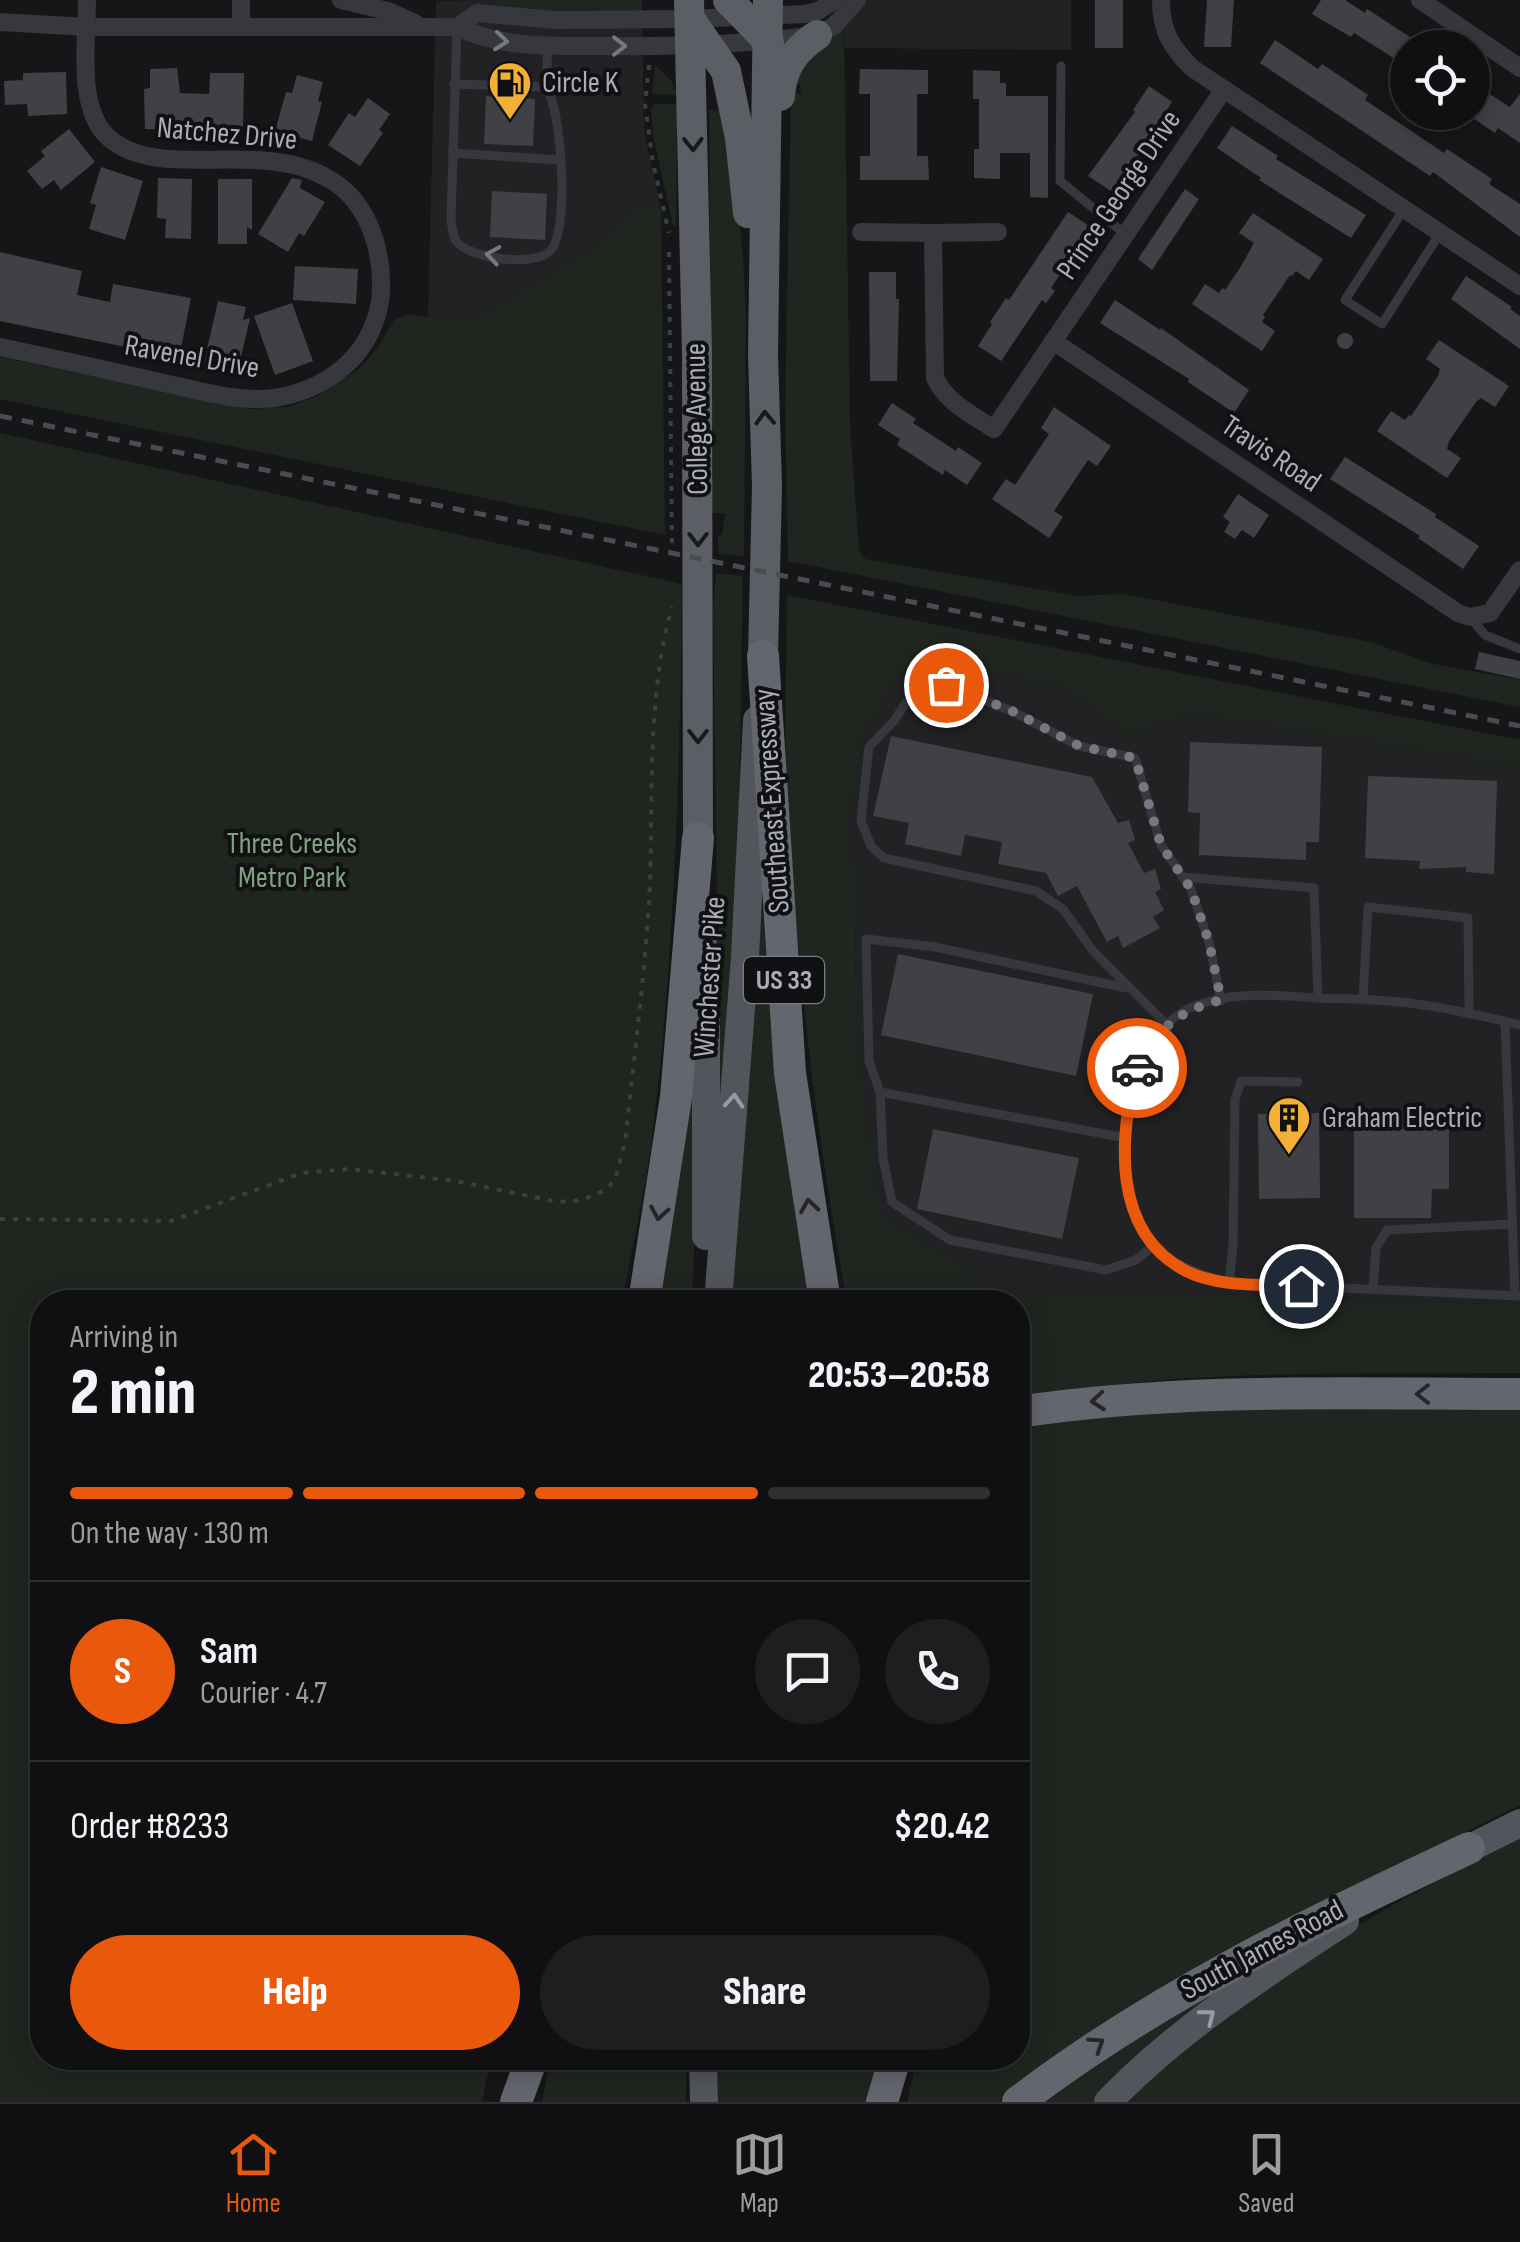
<!DOCTYPE html>
<meta charset="utf-8">
<style>
:root{--surface:#101012;--page:#1e1e20;--text:#f1f3f6;--muted:#9c9d9f;--line:#303032;--accent:#ea580c}
body{margin:0;font-family:"Sofia Sans Condensed",sans-serif;background:var(--page);color:var(--text);height:100vh;display:flex;flex-direction:column;font-size:38px;white-space:nowrap}
*{box-sizing:border-box;margin:0}
p{font-size:32px;color:var(--muted)}
.icon{flex:none;width:55px;height:55px;fill:none;stroke:currentColor;stroke-width:2;stroke-linecap:round;stroke-linejoin:round}
.map{position:relative;flex:1;overflow:hidden}
.sheet{position:absolute;left:30px;top:1290px;width:1000px;height:780px;display:flex;flex-direction:column;background:var(--surface);border-radius:40px;box-shadow:0 5px 25px #0003,0 0 0 2px var(--line)}
.sheet>*{flex:none}
.tools{position:absolute;left:1390px;top:30px;display:grid;gap:20px}
.tools a{display:grid;place-items:center;width:100px;height:100px;border-radius:50%;background:var(--surface);box-shadow:0 5px 25px #0003,0 0 0 2px var(--line);font-size:50px}
.pin{position:absolute;display:grid;place-items:center;width:85px;height:85px;color:#fff;margin:-42px;border:5px solid #fff;border-radius:50%;box-shadow:0 2px 10px #0007}
.courier{position:absolute;display:grid;place-items:center;width:100px;height:100px;margin:-50px;border:8px solid #ea580c;border-radius:50%;background:#fff;color:#222;box-shadow:0 2px 12px #0007}
.overview em{font-style:normal;font-weight:800}
.overview div{display:flex;flex-direction:column-reverse}
.overview{display:flex;align-items:center;justify-content:space-between;height:170px;padding:0 40px}
h1{font-size:65px;font-weight:800;line-height:75px}
.bar{display:grid;grid-template-columns:repeat(4,1fr);gap:15px 10px;align-content:center;height:120px;padding:0 40px}
.bar i{height:12px;border-radius:8px;background:var(--line)}
.bar .current{background:var(--accent)}
.bar p{grid-column:span 4}
.line{display:flex;align-items:center;gap:25px;padding:0 40px;border-top:2px solid var(--line)}
.line div{flex:1}
.round{display:grid;place-items:center;flex:none;width:105px;height:105px;border-radius:52px;background:var(--page)}
.primary-button{display:flex;gap:20px;margin-top:auto;padding:20px 40px}
.primary-button a{flex:1;height:115px;border-radius:60px;background:var(--accent);color:#fff;font-size:40px;font-weight:800;line-height:115px;text-align:center}
.primary-button a+a{background:var(--page);color:var(--text)}
.menu{display:flex;justify-content:space-around;align-items:center;height:140px;border-top:2px solid var(--line);background:var(--surface);font-size:28px;color:var(--muted)}
.menu a{display:grid;justify-items:center;gap:5px}
.menu .current{color:var(--accent)}
.map>svg:first-child{display:block}
</style>
<div class="map">
<svg width="1520" height="2102" viewBox="0 0 1520 2102">
<rect width="100%" height="100%" fill="#161618"/>
<g fill="#222225">
<path d="M484,0L547,11L642,10L644,130L661,211L655,206L643,205L596,246L481,315L461,322L428,317L436,1Z"/>
<path d="M838,0H1071V50L845,48L844,28Z"/>
<path d="M927,662L1059,683L1129,735L1195,713L1520,766V1305L1220,1294L1013,1298L875,1213L876,1191L855,1022L856,872L849,822L862,738L892,685Z"/>
</g>
<g fill="#1e261f">
<path d="M436,0H642V10L547,11L484,0Z"/>
<path d="M844,28L850,425L859,550L865,559L1078,596L1124,594L1371,642L1429,663L1520,680V707L788,561L785,407L791,95L801,93L800,84H790L792,71Z"/>
<path d="M655,65L672,82L677,95L652,94Z"/>
<path d="M655,104H677L676,226H673L653,135L651,108Z"/>
<path d="M709,110L725,111L743,253L746,317L744,556L719,554L717,538L722,534L725,513H712Z"/>
<path d="M643,204L655,206L661,211L665,535L0,399V357L249,409L288,407L318,396L360,368L378,347L394,320L407,314L461,322L481,315L596,246Z"/>
<path d="M0,433L682,584C680,769 675,954 652,1138C645,1193 632,1248 622,1302H42V2058H491L482,2102H0Z"/>
<path d="M716,573L743,576L737,930L720,1116L713,610Z"/>
<path d="M787,595L1520,740V766L1195,713L1129,735L1059,683L927,662L892,685L862,738L849,822L856,872L855,1022L876,1191V1213L1013,1298L1220,1294L1520,1305V1373C1353,1375 1182,1367 1018,1399V1302H847C815,1126 794,950 786,771C784,712 787,653 787,595Z"/>
<path d="M761,890L771,1024L812,1302H729Z"/>
<path d="M692,1064L696,1202L692,1302H656Z"/>
<path d="M1520,1405V1805L1229,1950L1050,2062L998,2102H907L917,2058H1018V1431L1050,1420L1111,1412Z"/>
<path d="M1520,1839V2102H1125C1242,1986 1373,1911 1520,1839Z"/>
<path d="M1243,1966L1097,2102H1038Z"/>
<path d="M551,2058H686V2102H542Z"/>
<path d="M718,2058H883L870,2102H718Z"/>
</g>
<g fill="#404145">
<rect x="1095" y="0" width="28" height="48"/>
<path d="M1207,0H1234L1231,47H1204Z"/>
<path d="M1321,0H1345L1365,13L1367,9L1427,48H1408V67L1354,33L1351,37L1312,14Z"/>
<path d="M1275,40L1318,69L1322,64L1368,95L1365,100L1444,153L1447,149L1492,179L1489,184L1520,204V237L1433,172L1430,176L1260,63Z"/>
<path d="M177,68L180,93L209,94L210,73H244L243,132L145,129L144,89L150,88V69Z"/>
<path d="M860,69L928,70V94H917V156H928L929,180H860V156H870V94H859Z"/>
<path d="M973,70L1000,71V83H1006V96H1048V198L1030,197V153H1000V179L974,178V149H979V99H973Z"/>
<path d="M66,72L67,114L28,116L27,104L5,105L4,81L23,80V73Z"/>
<path d="M297,75L323,82L318,101L322,102L312,141L275,131L286,92L292,93Z"/>
<path d="M1472,83L1510,107L1520,94V143L1498,128L1495,133L1464,112H1472Z"/>
<path d="M1149,86L1172,102L1128,171L1126,170L1111,191L1088,176L1135,112L1133,110Z"/>
<path d="M486,96L535,99L533,146L484,144Z"/>
<path d="M368,98L390,114L379,130L383,133L360,166L328,145L349,113L355,117Z"/>
<path d="M1232,126L1278,156L1276,159L1366,215L1351,238L1259,180L1261,178L1217,148Z"/>
<path d="M69,129L95,162L61,190L54,180L42,189L27,171L45,156L41,151Z"/>
<path d="M101,167L143,181L125,240L89,229L96,205L90,203Z"/>
<path d="M158,178L192,179L191,239L165,238L166,219L157,218Z"/>
<path d="M292,178L302,180L300,188L325,202L304,236L299,233L288,252L258,234Z"/>
<path d="M218,179H252V230L247,227V244H218Z"/>
<path d="M1185,189L1199,199L1152,270L1138,259Z"/>
<path d="M492,191L547,194L545,240L490,237Z"/>
<path d="M1068,212L1091,227L1051,288L1055,291L1046,303L1042,300L1001,361L978,346L992,324L990,322L1006,298L1009,300Z"/>
<path d="M1253,213L1323,259L1309,280L1296,271L1292,276L1290,275L1263,315L1265,317L1262,322L1275,331L1262,351L1192,304L1205,284L1219,293L1222,288L1225,290L1240,268L1254,243L1239,233Z"/>
<path d="M0,252L82,271L77,295L110,302L113,284L191,298L179,358L0,321Z"/>
<path d="M295,266L358,269L356,304L293,300Z"/>
<path d="M869,272H896V299H899L897,381H870Z"/>
<path d="M1466,276L1512,307L1510,309L1520,316V349L1451,299Z"/>
<path d="M1115,300L1160,330L1161,328L1249,390L1234,413L1188,382L1189,379L1100,323Z"/>
<path d="M218,301L246,307L243,320L250,318L238,370L204,362Z"/>
<path d="M292,303L313,361L275,375L254,316Z"/>
<circle cx="1345" cy="341" r="8"/>
<path d="M1439,340L1509,386L1495,407L1481,398L1476,402L1449,441L1447,449L1461,458L1447,478L1377,431L1391,411L1405,420L1409,415L1411,416L1438,376L1440,369L1426,359Z"/>
<path d="M892,403L916,419L913,423L956,451L958,447L982,463L967,485L945,470L943,475L897,445L900,439L878,425Z"/>
<path d="M1054,407L1111,446L1097,466L1088,460L1054,511L1063,517L1049,538L992,499L1006,479L1015,485L1049,434L1041,428Z"/>
<path d="M1345,457L1436,514L1435,517L1479,546L1463,569L1418,538L1420,536L1330,479Z"/>
<path d="M1238,494L1269,515L1254,538L1242,530L1235,539L1224,532L1230,522L1223,517Z"/>
<path d="M1479,652L1520,661V679L1475,669Z"/>
<path d="M891,736L1092,777L1118,823L1129,820L1135,840L1128,843L1144,873L1155,869L1161,889L1155,892L1164,910L1153,917L1160,928L1123,948L1118,936L1107,942L1077,886L1058,896L1046,873L998,864L1002,842L965,835L961,856L905,844L909,823L873,816Z"/>
<path d="M1190,742L1322,747L1319,842H1306V860L1199,855L1200,813L1188,812Z"/>
<path d="M1368,776L1497,781L1494,874L1466,872V867L1419,869L1420,861L1365,858Z"/>
<path d="M898,954L1093,994L1076,1076L881,1035Z"/>
<path d="M1319,1113L1320,1198L1259,1199L1258,1114Z"/>
<path d="M1354,1115H1449V1189H1432L1431,1218H1354Z"/>
<path d="M933,1129L1079,1158L1062,1239L917,1209Z"/>
</g>
<g fill="none" stroke-linecap="round" stroke-linejoin="round">
<g stroke="#3d3f44" stroke-width="4" stroke-dasharray="5 8" stroke-linecap="butt">
<path d="M649,65L645,104L653,163L669,233"/>
<path d="M669,252L672,548"/>
<path d="M0,1219L171,1221L302,1173L349,1169L456,1181L558,1202L582,1200L605,1190L615,1180L625,1142C634,1056 646,968 650,882C653,791 647,695 672,607"/>
</g>
<g stroke="#37383d" stroke-width="9">
<path d="M457,27L451,219C452,226 452,234 456,241C470,259 534,267 550,251C570,232 562,109 546,87L548,46"/>
<path d="M1061,66L1060,181L1125,234"/>
<path d="M454,84L546,87"/>
<path d="M452,153L560,160"/>
<path d="M1404,209L1345,300L1382,324L1440,233"/>
<path d="M1470,617L1485,635L1520,649"/>
<path d="M1183,877L1314,888L1318,998"/>
<path d="M1363,1000L1368,907L1468,918L1469,1014"/>
<path d="M1505,1021L1515,1296"/>
<path d="M1520,1025C1483,1016 1445,1007 1408,1003C1377,999 1346,999 1316,998C1274,995 1228,990 1188,1009C1119,1043 1104,1185 1150,1241C1171,1266 1200,1274 1229,1283L1520,1296"/>
<path d="M1168,1026L1093,951L1063,909L1036,891L884,858L871,846L861,821L869,747L893,722L914,691L947,685L1012,711L1079,746L1135,758L1161,845L1191,889L1209,942L1221,1001"/>
<path d="M880,1092L869,1061L866,939L935,947L1126,988"/>
<path d="M1126,1138L880,1092L883,1158L892,1202L950,1240L1106,1270L1136,1260L1154,1245"/>
<path d="M1229,1283L1233,1245L1235,1100L1241,1081L1298,1082"/>
<path d="M1373,1289L1376,1248L1387,1230L1513,1224"/>
</g>
<g stroke="#37383d" stroke-width="18">
<path d="M341,0L388,11L415,23"/>
<path d="M1161,0C1161,31 1171,47 1192,68L1520,286"/>
<path d="M1420,0L1520,68"/>
<path d="M0,22L87,27H457C504,49 558,46 609,46C679,47 748,44 817,35L834,26L857,0"/>
<path d="M241,27V0"/>
<path d="M457,27L477,13L555,20L690,19L805,14L818,11L835,0"/>
<path d="M861,232L933,233L935,378C947,403 971,414 994,429L1224,89"/>
<path d="M933,233L998,232"/>
<path d="M1053,341L1458,613L1470,617L1490,613L1520,570"/>
<path d="M0,347C52,358 104,369 155,381C194,389 235,403 275,398C305,393 333,380 354,357C370,339 381,313 381,288C382,249 368,204 334,182C263,135 162,184 109,138C76,110 87,39 87,0"/>
</g>
<g stroke="#53555c" stroke-width="28">
<path d="M702,924L706,992V1236"/>
<path d="M718,1302L745,957L757,720"/>
<path d="M1450,1858L1520,1823"/>
<path d="M703,2058L704,2102"/>
<path d="M1108,2102C1177,2030 1262,1976 1345,1921"/>
</g>
<g stroke="#5b5e65" stroke-width="30">
<path d="M689,0L697,353L698,838"/>
<path d="M728,0L769,42"/>
<path d="M690,19L726,71L740,138L748,213"/>
<path d="M780,96C782,67 794,51 817,35"/>
<path d="M763,656L767,486L763,355L768,0"/>
</g>
<g stroke="#63666e" stroke-width="32">
<path d="M763,656L790,1073L825,1302"/>
<path d="M644,1302L676,1097L698,838"/>
<path d="M1018,1412C1183,1387 1353,1394 1520,1394"/>
<path d="M516,2102L532,2058"/>
<path d="M882,2102L895,2058"/>
<path d="M1018,2102C1157,1996 1311,1922 1469,1848"/>
</g>
<path stroke="#4a4c52" stroke-width="5" stroke-dasharray="12 10" stroke-linecap="butt" d="M0,416L1520,726"/>
</g>
<defs><path id="oneway-chevron" d="M-2-3.5L2.5 0L-2 3.5" fill="none" stroke-width="1.6" stroke-linecap="round" stroke-linejoin="round" transform="scale(2.5)"/></defs>
<g stroke="#757881">
<use href="#oneway-chevron" transform="translate(501 41) rotate(6)"/>
<use href="#oneway-chevron" transform="translate(619 46)"/>
<use href="#oneway-chevron" transform="translate(493 255) rotate(-171)"/>
</g>
<g stroke="#18191b">
<use href="#oneway-chevron" transform="translate(693 144) rotate(89)"/>
<use href="#oneway-chevron" transform="translate(765 418) rotate(-92)"/>
<use href="#oneway-chevron" transform="translate(698 539) rotate(90)"/>
<use href="#oneway-chevron" transform="translate(698 736) rotate(90)"/>
</g>
<g stroke="#979ba6">
<use href="#oneway-chevron" transform="translate(734 1101) rotate(-86)"/>
<use href="#oneway-chevron" transform="translate(1208 2016) rotate(-38)"/>
</g>
<g stroke="#26262a">
<use href="#oneway-chevron" transform="translate(809 1206) rotate(-99)"/>
<use href="#oneway-chevron" transform="translate(659 1213) rotate(100)"/>
<use href="#oneway-chevron" transform="translate(1423 1394) rotate(180)"/>
<use href="#oneway-chevron" transform="translate(1098 1401) rotate(175)"/>
<use href="#oneway-chevron" transform="translate(1097 2044) rotate(-33)"/>
</g>
<g fill="none" stroke-linecap="round" stroke-linejoin="round">
<path stroke="#757880" stroke-width="10" stroke-dasharray="0 18" d="M946,685L1012,711L1079,746L1135,758L1161,845L1191,889L1209,942L1221,1000C1176,1012 1160,1027 1137,1068"/>
<path stroke="#ea580c" stroke-width="12" d="M1137,1068C1119,1137 1111,1232 1186,1271C1219,1288 1265,1284 1301,1286"/>
</g>
<defs>
<g id="fuel-pin" transform="scale(2.25)"><path d="M0 17L-7.5 6A9.5 9.5 0 1 1 7.5 6Z" fill="#f2b134" stroke="#111113"/><path d="M-5.5-6h7V0h2V4h1.3V-2.5L3-4.5l.8-.8L6-3V5H2.5V1h-1V6h-7ZM-4.2-4.7v3.2H.2V-4.7Z" fill="#111"/></g>
<g id="building-pin" transform="scale(2.25)"><path d="M0 17L-7.5 6A9.5 9.5 0 1 1 7.5 6Z" fill="#f2b134" stroke="#111113"/><path d="M-4-6H4V6H1V3H-1V6H-4ZM-2.5-4.3h1.7v1.8h-1.7ZM.8-4.3h1.7v1.8H.8ZM-2.5-1h1.7V.8h-1.7ZM.8-1h1.7V.8H.8Z" fill="#111"/></g>
</defs>
<g fill-rule="evenodd">
<use href="#fuel-pin" x="510" y="83"/>
<use href="#building-pin" x="1289" y="1118"/>
</g>
<g text-anchor="middle" dominant-baseline="central" stroke-width="8" stroke-linejoin="round" paint-order="stroke">
<rect fill="#111113" stroke="#7b7e86" stroke-width="2.5" x="744" y="957" width="80" height="46" rx="8"/>
<g font-size="28" font-weight="bold" fill="#a8adb8">
<text x="784" y="980">US 33</text>
</g>
<g font-size="30" fill="#a8adb8" stroke="#111113" text-anchor="start">
<text x="542" y="83">Circle K</text>
<text x="1322" y="1118">Graham Electric</text>
</g>
<g font-size="30" fill="#a8adb8" stroke="#111113">
<text transform="translate(227 134) rotate(5)">Natchez Drive</text>
<text transform="translate(1119 195) rotate(-56)">Prince George Drive</text>
<text transform="translate(192 357) rotate(10)">Ravenel Drive</text>
<text transform="translate(697 419) rotate(-91)">College Avenue</text>
<text transform="translate(1271 454) rotate(34)">Travis Road</text>
<text transform="translate(772 801) rotate(-94)">Southeast Expressway</text>
<text transform="translate(710 977) rotate(-86)">Winchester Pike</text>
<text transform="translate(1262 1950) rotate(-28)">South James Road</text>
</g>
<g font-size="30" fill="#7fa381" stroke="#111113">
<text x="292" y="844">Three Creeks<tspan x="292" dy="34">Metro Park</tspan></text>
</g>
</g>
</svg>
<div class="tools">
<a><svg class="icon" aria-label="locate" viewBox="0 0 24 24"><circle cx="12" cy="12" r="6"/><path d="M12 2v4M12 18v4M2 12h4M18 12h4"/></svg></a>
</div>
<div class="pin" style="left:946px;top:685px;background:#ea580c"><svg class="icon" aria-label="bag" viewBox="0 0 24 24"><path d="M5 8h14l-1 12H6zM9 8a3 3 0 0 1 6 0"/></svg></div>
<div class="pin" style="left:1301px;top:1286px;background:#1f2937"><svg class="icon" aria-label="home" viewBox="0 0 24 24"><path d="M3 11l9-7 9 7M6 9v11h12V9"/></svg></div>
<div class="courier" style="left:1137px;top:1068px"><svg class="icon" aria-label="car" viewBox="0 0 24 24"><path d="M5 17H2v-5l4-1 3-4h7l3 4 3 1v5h-3M9 17h6M6 11h13"/><circle cx="7" cy="17" r="2"/><circle cx="17" cy="17" r="2"/></svg></div>
<section class="sheet">
<div class="overview"><div><h1>2 min</h1><p>Arriving in</p></div><em>20:53–20:58</em></div>
<div class="bar"><i class="current"></i><i class="current"></i><i class="current"></i><i></i><p>On the way · 130 m</p></div>
<div class="line" style="height:180px"><b class="round" style="background:var(--accent);color:#fff">S</b><div><b>Sam</b><p>Courier · 4.7</p></div><a class="round"><svg class="icon" aria-label="chat" viewBox="0 0 24 24"><path d="M4 5h16v11H9l-5 4z"/></svg></a><a class="round"><svg class="icon" aria-label="phone" viewBox="0 0 24 24"><path d="M5 4h4l2 5-3 2q2 4 5 5l2-3 5 2v4C11 20 4 13 5 4z"/></svg></a></div>
<div class="line" style="height:130px"><div>Order #8233</div><b>$20.42</b></div>
<div class="primary-button"><a>Help</a><a>Share</a></div>
</section>
</div>
<nav class="menu">
<a class="current"><svg class="icon" aria-label="home" viewBox="0 0 24 24"><path d="M3 11l9-7 9 7M6 9v11h12V9"/></svg>Home</a>
<a><svg class="icon" aria-label="map" viewBox="0 0 24 24"><path d="M3 6l6-2 6 2 6-2v14l-6 2-6-2-6 2zM9 4v14M15 6v14"/></svg>Map</a>
<a><svg class="icon" aria-label="saved" viewBox="0 0 24 24"><path d="M7 4h10v16l-5-4-5 4z"/></svg>Saved</a>
</nav>
